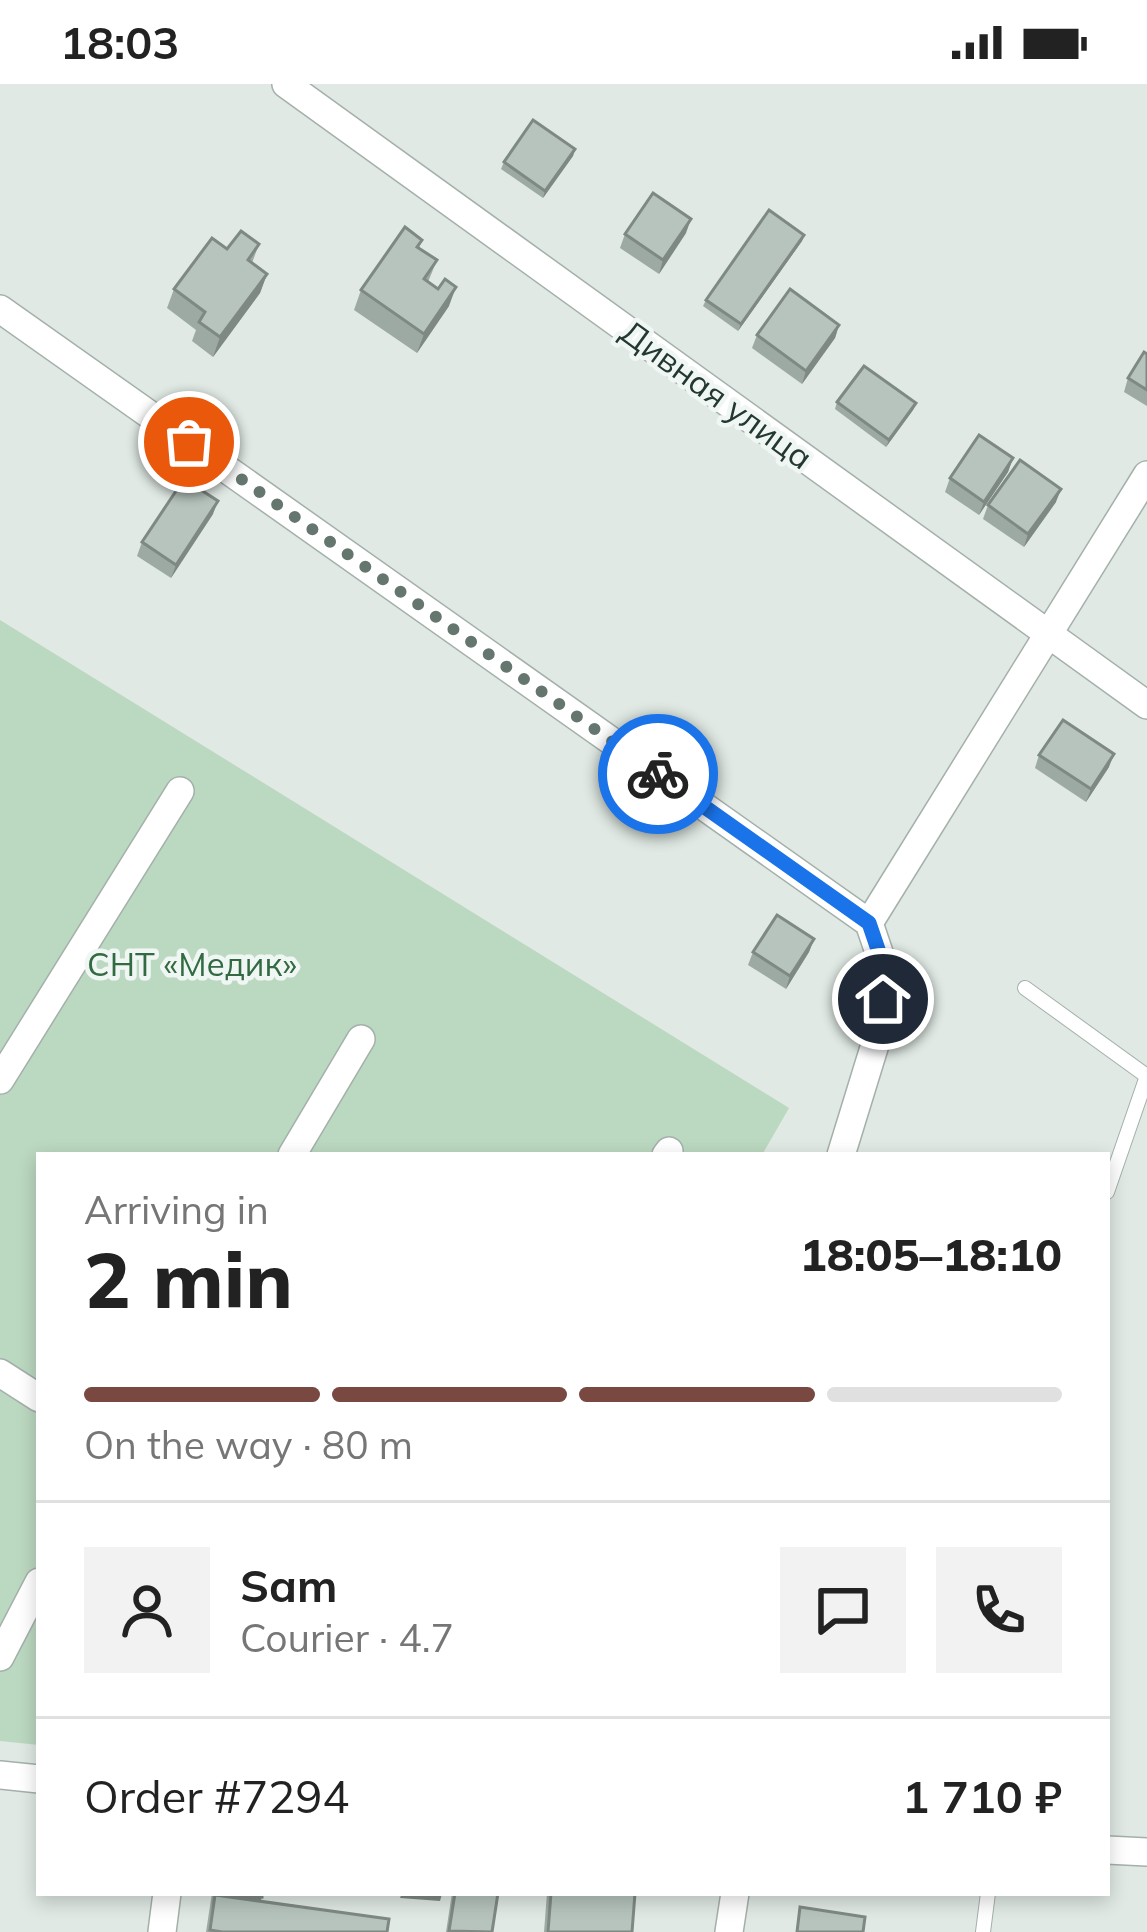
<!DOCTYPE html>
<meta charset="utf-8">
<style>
:root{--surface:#fff;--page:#f2f2f2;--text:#222;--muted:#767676;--line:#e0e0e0;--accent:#784841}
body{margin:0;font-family:Mulish,sans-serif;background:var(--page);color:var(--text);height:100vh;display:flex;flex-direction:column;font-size:45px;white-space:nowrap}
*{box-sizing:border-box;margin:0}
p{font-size:39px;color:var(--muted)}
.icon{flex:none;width:66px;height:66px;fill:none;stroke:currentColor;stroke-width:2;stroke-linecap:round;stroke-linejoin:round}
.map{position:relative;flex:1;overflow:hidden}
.sheet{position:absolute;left:36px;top:1068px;width:1074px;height:744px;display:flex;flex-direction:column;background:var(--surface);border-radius:0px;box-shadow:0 6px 18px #0003}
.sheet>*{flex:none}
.pin{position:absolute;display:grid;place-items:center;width:102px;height:102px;color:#fff;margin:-51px;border:6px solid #fff;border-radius:50%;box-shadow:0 3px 12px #0007}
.courier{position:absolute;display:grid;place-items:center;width:120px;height:120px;margin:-60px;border:9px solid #1a73e8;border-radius:50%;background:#fff;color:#222;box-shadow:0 3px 15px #0007}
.summary em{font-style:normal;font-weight:800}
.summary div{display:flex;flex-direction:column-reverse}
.summary{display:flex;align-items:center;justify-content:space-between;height:204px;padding:0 48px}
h1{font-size:78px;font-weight:800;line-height:90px}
.bar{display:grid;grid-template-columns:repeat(4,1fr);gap:18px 12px;align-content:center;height:144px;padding:0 48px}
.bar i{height:15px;border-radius:9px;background:var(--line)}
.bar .on{background:var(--accent)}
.bar p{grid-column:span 4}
.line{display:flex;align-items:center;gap:30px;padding:0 48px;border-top:3px solid var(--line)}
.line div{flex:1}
.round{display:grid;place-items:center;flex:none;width:126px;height:126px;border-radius:0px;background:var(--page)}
.status{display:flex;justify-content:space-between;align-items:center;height:84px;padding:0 60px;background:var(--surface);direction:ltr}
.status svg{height:33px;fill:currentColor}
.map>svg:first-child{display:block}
</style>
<div class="status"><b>18:03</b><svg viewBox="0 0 49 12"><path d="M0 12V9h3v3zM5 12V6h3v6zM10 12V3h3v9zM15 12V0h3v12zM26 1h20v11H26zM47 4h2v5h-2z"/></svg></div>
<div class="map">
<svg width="1147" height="1848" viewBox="0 0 1147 1848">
<rect width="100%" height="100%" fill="#e0e9e4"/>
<path fill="#bbd8c0" d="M0,536L789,1024L762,1071H39V1661L0,1657Z"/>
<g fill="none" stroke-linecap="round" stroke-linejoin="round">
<g stroke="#a4b0aa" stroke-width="16">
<g id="lane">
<path d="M1025,904L1144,990"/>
<path d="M1107,1108L1147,992"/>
<path d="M983,1848L988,1809"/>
</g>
</g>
<g stroke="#a4b0aa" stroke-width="30">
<g id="street">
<path d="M286,0L1147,621"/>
<path d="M0,225L869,839L886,889L881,941L841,1071"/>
<path d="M869,839L1147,391"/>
<path d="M0,996L180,707"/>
<path d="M292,1071L361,955"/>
<path d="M666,1071L669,1067"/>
<path d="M0,1289L39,1314"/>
<path d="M0,1573L39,1498"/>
<path d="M0,1691L39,1695"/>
<path d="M1107,1766L1147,1768"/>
<path d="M162,1848L167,1809"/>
<path d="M729,1848L735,1809"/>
</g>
</g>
<use href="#lane" stroke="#fff" stroke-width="14"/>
<use href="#street" stroke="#fff" stroke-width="27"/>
</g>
<g fill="#9da9a3">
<path d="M575,65L573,72L543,114L501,85L504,78Z"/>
<path d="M686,149L659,190L620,164L625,150Z"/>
<path d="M804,151L802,157L738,247L703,222L706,216Z"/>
<path d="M422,156L419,164L437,176L428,198L449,222L417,269L354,226L361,206Z"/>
<path d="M259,160L252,179L267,190L260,209L213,273L192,257L196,246L167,224L174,205L227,165Z"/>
<path d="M839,241L835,254L802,300L752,264L757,251Z"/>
<path d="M1147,270V322L1124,308L1128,294Z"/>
<path d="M837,318L916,319L913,326L886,363L835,325Z"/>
<path d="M1013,374L1008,388L979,431L945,408L950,394Z"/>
<path d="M1056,418L1024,463L983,435L988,421Z"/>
<path d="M213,430L171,494L137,472L142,458Z"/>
<path d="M1039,671L1109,683L1086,718L1035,684Z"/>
<path d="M814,855L809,868L786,905L748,881L753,868Z"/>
<path d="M212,1809H262L261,1817L387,1848H206Z"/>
<path d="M452,1809H498L492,1848H446Z"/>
<path d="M547,1809H635L632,1848H544Z"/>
</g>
<g fill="#7f8984">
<path d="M575,65L573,72L543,114L545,107Z"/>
<path d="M691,135L686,149L659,190L663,176Z"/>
<path d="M804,151L802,157L738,247L741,240Z"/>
<path d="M267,190L260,209L213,273L220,253Z"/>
<path d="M456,203L449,222L417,269L424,250Z"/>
<path d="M839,241L835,254L802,300L806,287Z"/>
<path d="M916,319L913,326L886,363L889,356Z"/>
<path d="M1013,374L1008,388L979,431L984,418Z"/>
<path d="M1061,405L1056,418L1024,463L1028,450Z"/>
<path d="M218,417L213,430L171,494L176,481Z"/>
<path d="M1114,670L1109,683L1086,718L1091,705Z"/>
<path d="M814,855L809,868L786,905L790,892Z"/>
<path d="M215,1809L262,1813L257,1826L215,1811L211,1822Z"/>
<path d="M402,1809H430L442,1810L440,1817L400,1814Z"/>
</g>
<g fill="#b6c4bd" stroke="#7f8984" stroke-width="3">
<path d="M533,36L575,65L545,107L504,78Z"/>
<path d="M653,109L691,135L663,176L625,150Z"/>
<path d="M769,126L804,151L741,240L706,216Z"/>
<path d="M405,143L422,156L417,163L437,176L424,195L438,205L445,195L456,203L424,250L361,206Z"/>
<path d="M241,147L259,160L248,176L267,190L220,253L199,238L205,228L174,205L212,154L227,165Z"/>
<path d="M790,205L839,241L806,287L757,251Z"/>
<path d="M1144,268L1147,270V306L1128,294Z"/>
<path d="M864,282L916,319L889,356L837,318Z"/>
<path d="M979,351L1013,374L984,418L950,394Z"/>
<path d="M1020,376L1061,405L1028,450L988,421Z"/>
<path d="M184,395L218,417L176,481L142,458Z"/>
<path d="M1063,636L1114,670L1091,705L1039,671Z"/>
<path d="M777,831L814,855L790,892L753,868Z"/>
<path d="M222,1809H262V1813Z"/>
<path d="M455,1809H498L492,1848L449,1847Z"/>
<path d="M551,1809H635L632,1848H548Z"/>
<path d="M215,1811L389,1835L387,1848H222L210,1846Z"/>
<path d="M800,1823L865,1833L863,1848H797Z"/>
</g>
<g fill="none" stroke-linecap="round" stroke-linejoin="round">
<path stroke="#65766f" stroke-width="12" stroke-dasharray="0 21.6" d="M189,358L658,690"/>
<path stroke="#1a73e8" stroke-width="15" d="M658,690L869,839L886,889L883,915"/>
</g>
<g text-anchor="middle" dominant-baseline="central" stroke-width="9" stroke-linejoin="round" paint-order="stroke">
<g font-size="33" fill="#233830" stroke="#f0f6f3">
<text transform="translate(717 310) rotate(36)">Дивная улица</text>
</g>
<g font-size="33" fill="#326a41" stroke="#f0f6f3">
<text x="192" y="879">СНТ «Медик»</text>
</g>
</g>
</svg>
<div class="pin" style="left:189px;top:358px;background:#ea580c"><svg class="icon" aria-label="bag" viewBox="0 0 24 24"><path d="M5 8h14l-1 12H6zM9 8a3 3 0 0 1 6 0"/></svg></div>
<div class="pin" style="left:883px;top:915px;background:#1f2937"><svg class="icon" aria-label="home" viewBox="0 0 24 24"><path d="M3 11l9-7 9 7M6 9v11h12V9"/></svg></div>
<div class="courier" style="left:658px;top:690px"><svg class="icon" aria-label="bike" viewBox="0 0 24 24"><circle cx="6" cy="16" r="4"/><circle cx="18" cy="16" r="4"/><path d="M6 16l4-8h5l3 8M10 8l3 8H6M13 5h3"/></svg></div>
<section class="sheet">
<div class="summary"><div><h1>2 min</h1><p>Arriving in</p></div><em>18:05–18:10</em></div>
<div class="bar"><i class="on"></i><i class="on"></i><i class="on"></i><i></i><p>On the way · 80 m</p></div>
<div class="line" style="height:216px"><a class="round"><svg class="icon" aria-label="person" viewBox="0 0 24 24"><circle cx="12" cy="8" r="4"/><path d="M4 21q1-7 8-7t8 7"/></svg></a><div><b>Sam</b><p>Courier · 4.7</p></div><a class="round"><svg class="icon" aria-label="chat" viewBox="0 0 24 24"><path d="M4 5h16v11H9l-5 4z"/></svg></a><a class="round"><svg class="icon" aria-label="phone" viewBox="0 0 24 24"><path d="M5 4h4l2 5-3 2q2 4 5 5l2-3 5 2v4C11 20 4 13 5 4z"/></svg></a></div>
<div class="line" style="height:156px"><div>Order #7294</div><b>1 710 ₽</b></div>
</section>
</div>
